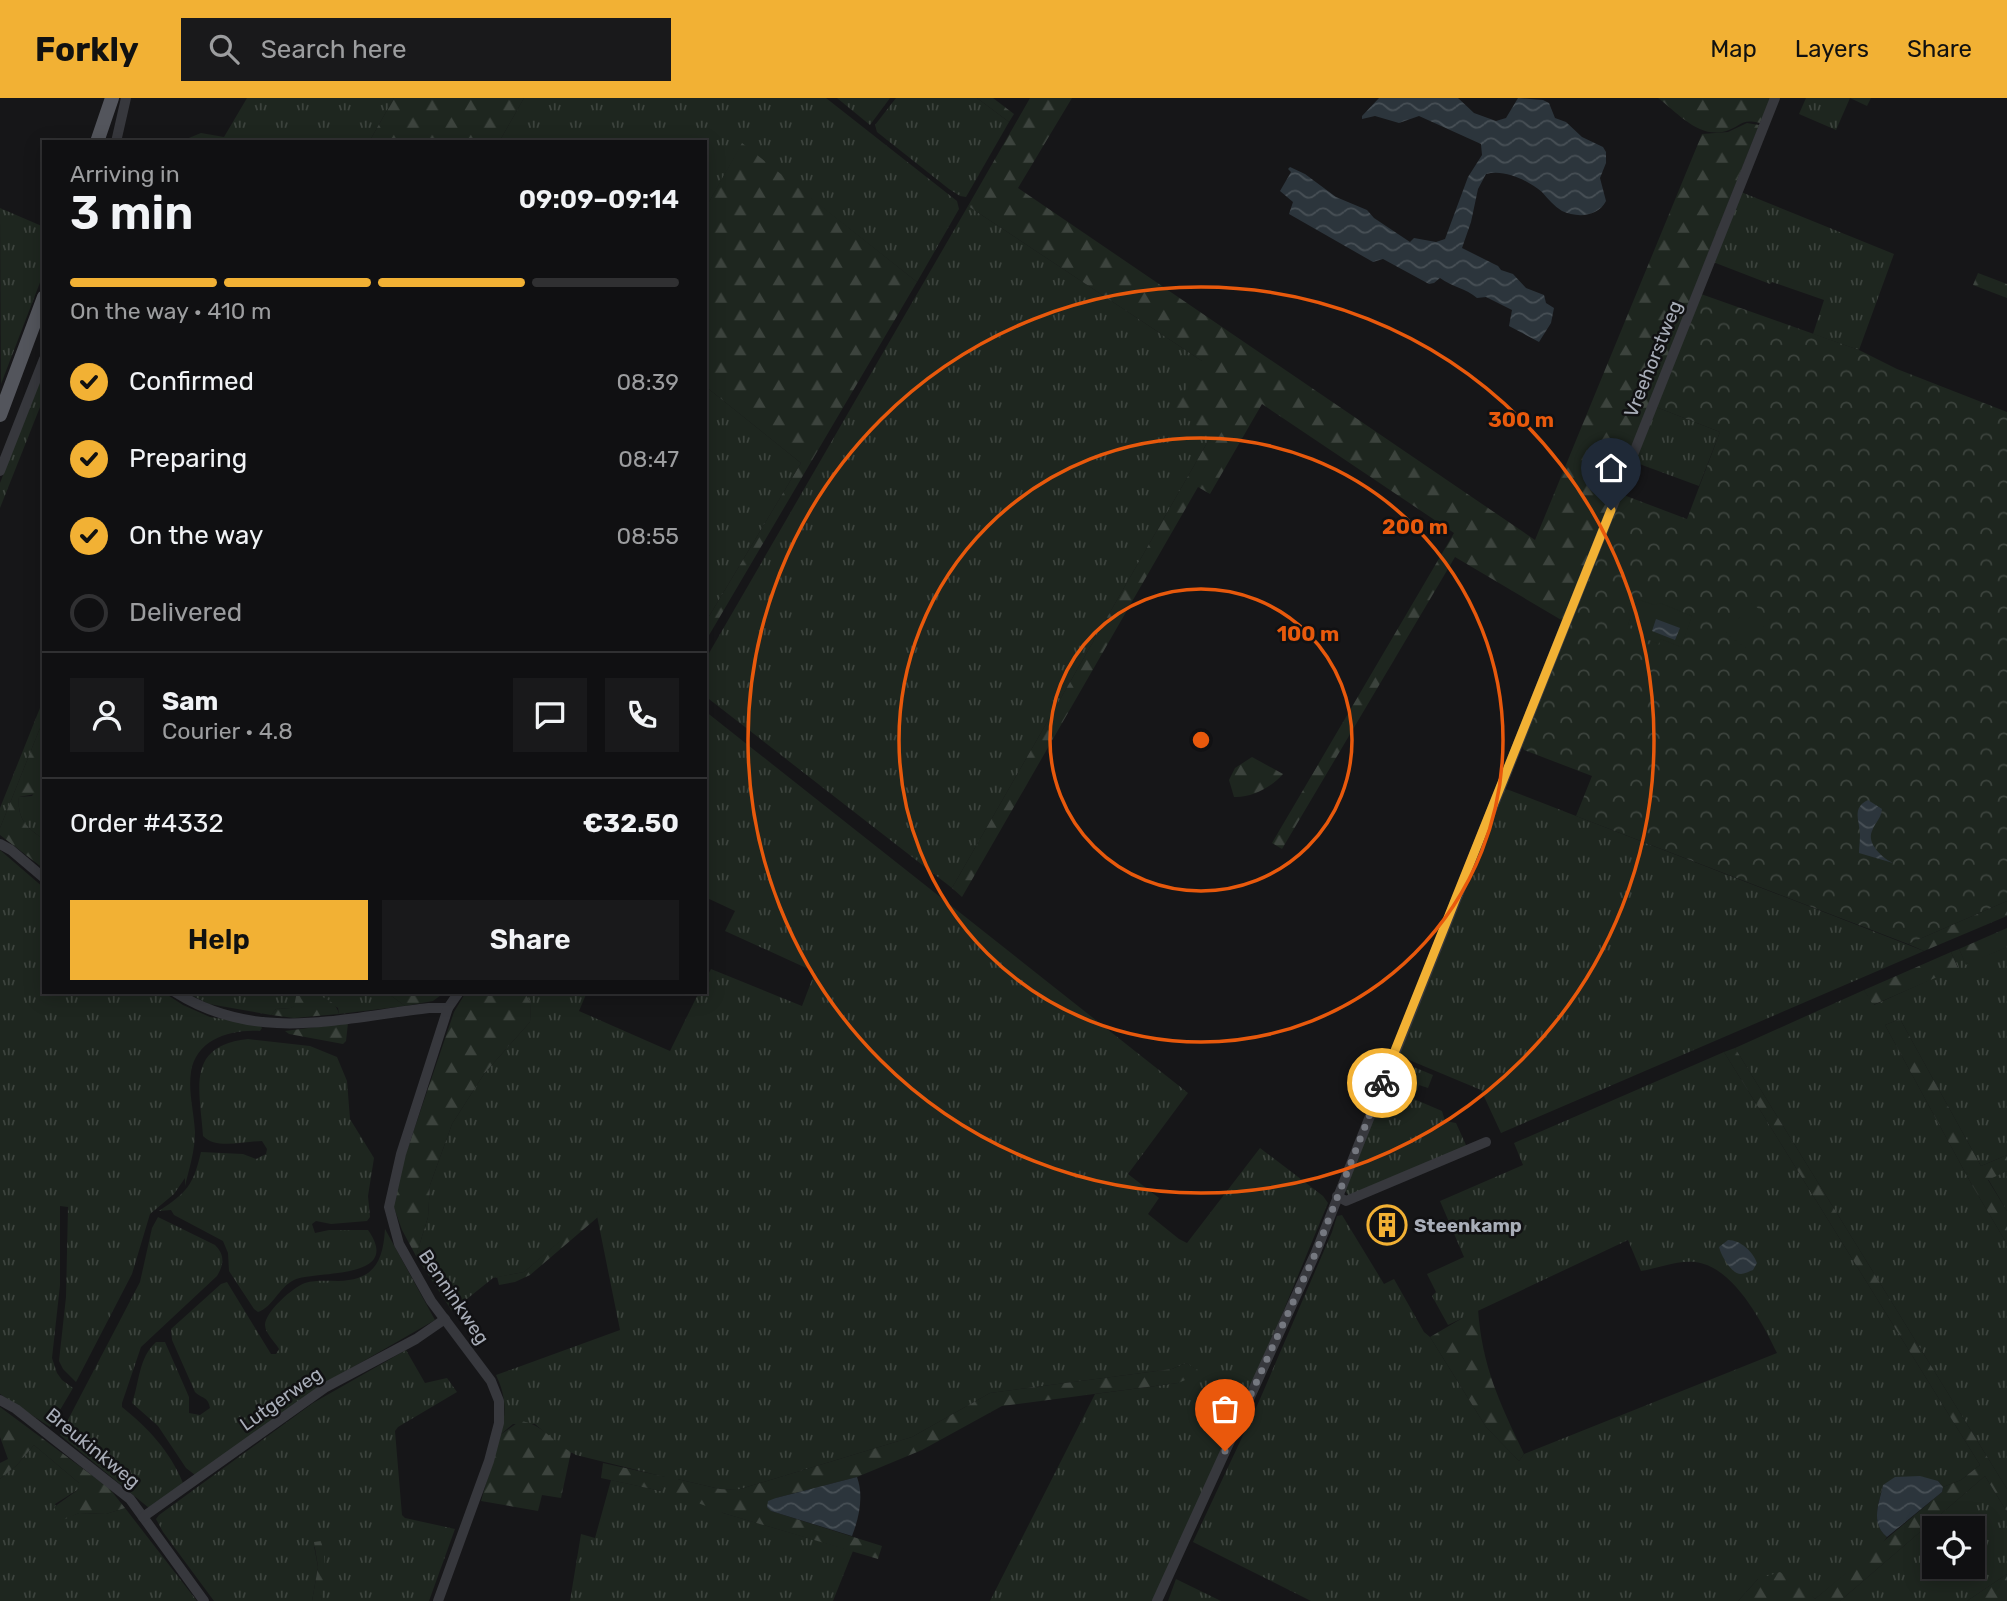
<!DOCTYPE html>
<meta charset="utf-8">
<style>
:root{--surface:#101012;--page:#19191b;--text:#f1f3f6;--muted:#9c9d9f;--line:#303032;--accent:#f2b134}
body{margin:0;font-family:Rubik,sans-serif;background:var(--page);color:var(--text);height:100vh;display:flex;flex-direction:column;font-size:26px;white-space:nowrap}
*{box-sizing:border-box;margin:0}
p{font-size:23px;color:var(--muted)}
.icon{flex:none;width:38px;height:38px;fill:none;stroke:currentColor;stroke-width:2;stroke-linecap:round;stroke-linejoin:round}
.map{position:relative;flex:1;overflow:hidden}
.side{position:absolute;left:42px;top:42px;width:665px;height:854px;display:flex;flex-direction:column;background:var(--surface);border-radius:0px;box-shadow:0 4px 18px #0003,0 0 0 2px var(--line)}
.side>*{flex:none}
.fabs{position:absolute;left:1922px;top:1418px;display:grid;gap:14px}
.fabs a{display:grid;place-items:center;width:63px;height:63px;border-radius:0px;background:var(--surface);box-shadow:0 4px 18px #0003,0 0 0 2px var(--line);font-size:35px}
.pin{position:absolute;display:grid;place-items:center;width:60px;height:60px;color:#fff;margin:-72px -30px;border-radius:50% 50% 50% 0;rotate:-45deg;box-shadow:0 0 7px #0007}
.pin .icon{rotate:45deg}
.courier{position:absolute;display:grid;place-items:center;width:70px;height:70px;margin:-35px;border:5px solid #f2b134;border-radius:50%;background:#fff;color:#222;box-shadow:0 2px 9px #0007}
.headline em{font-style:normal;font-weight:600}
.headline div{display:flex;flex-direction:column-reverse}
.headline{display:flex;align-items:center;justify-content:space-between;height:119px;padding:0 28px}
h1{font-size:46px;font-weight:600;line-height:52px}
.bar{display:grid;grid-template-columns:repeat(4,1fr);gap:10px 7px;align-content:center;height:84px;padding:0 28px}
.bar i{height:9px;border-radius:5px;background:var(--line)}
.bar .selected{background:var(--accent)}
.bar p{grid-column:span 4}
.line{display:flex;align-items:center;gap:18px;padding:0 28px;border-top:2px solid var(--line)}
.line div{flex:1}
.round{display:grid;place-items:center;flex:none;width:74px;height:74px;border-radius:0px;background:var(--page)}
ol{padding:0 28px;list-style:none}
li{display:flex;align-items:center;gap:21px;height:77px}
li p{margin-inline-start:auto}
li .icon{padding:7px;border-radius:50%;background:var(--accent);color:#111;stroke-width:4}
li:last-child{color:var(--muted)}
li i{width:38px;height:38px;border:4px solid var(--line);border-radius:50%}
.cta{display:flex;gap:14px;margin-top:auto;padding:14px 28px}
.cta a{flex:1;height:80px;border-radius:0px;background:var(--accent);color:#111;font-size:28px;font-weight:600;line-height:80px;text-align:center}
.cta a+a{background:var(--page);color:var(--text)}
header{display:flex;align-items:center;gap:42px;box-sizing:border-box;height:98px;padding:0 35px;background:var(--accent);color:#111}
header strong{font-size:33px}
nav{display:flex;gap:38px;margin-inline-start:auto;font-size:24px}
.search{width:490px;height:63px;background:var(--page);display:flex;align-items:center;gap:18px;box-sizing:border-box;padding:0 24px;border-radius:0px;color:var(--muted);font-size:26px}
.map>svg:first-child{display:block}
</style>
<header>
<strong>Forkly</strong>
<div class="search"><svg class="icon" aria-label="search" viewBox="0 0 24 24"><circle cx="10" cy="10" r="6"/><path d="M15 15l6 6"/></svg>Search here</div>
<nav><a>Map</a><a>Layers</a><a>Share</a></nav>
</header>
<div class="map">
<svg width="2007" height="1503" viewBox="0 0 2007 1503">
<defs>
<pattern id="grass-tufts" width="24" height="20" patternUnits="userSpaceOnUse" patternTransform="scale(1.75)"><rect width="24" height="20" fill="#1e261f"/><path d="M3 7l-1-3M5 7V3M7 7l1-3M15 17l-1-3M17 17v-4M19 17l1-3" fill="none" stroke="#3c433d"/></pattern>
<pattern id="forest-firs" width="22" height="20" patternUnits="userSpaceOnUse" patternTransform="scale(1.75)"><rect width="22" height="20" fill="#1e261f"/><path d="M5 1l3.5 6h-7zM16 11l3.5 6h-7z" fill="#3c433d"/></pattern>
<pattern id="park-crowns" width="20" height="18" patternUnits="userSpaceOnUse" patternTransform="scale(1.75)"><rect width="20" height="18" fill="#1e261f"/><path d="M2 6a3 3 0 1 1 6 0M12 15a3 3 0 1 1 6 0" fill="none" stroke="#3c433d"/></pattern>
<pattern id="water-waves" width="16" height="10" patternUnits="userSpaceOnUse" patternTransform="scale(1.75)"><rect width="16" height="10" fill="#2c353c"/><path d="M0 5q4-4 8 0t8 0" fill="none" stroke="#485056"/></pattern>
</defs>
<rect width="100%" height="100%" fill="#161618"/>
<g fill="url(#grass-tufts)" fill-rule="evenodd">
<path d="M247,0H394L369,44H179L201,35L224,39Z"/>
<path d="M524,0H826L957,103L959,111L917,184L742,46L705,111V44H499Z"/>
<path d="M837,0H890L870,27Z"/>
<path d="M896,0H977L1009,24L966,99L960,98L949,91L877,34L875,27Z"/>
<path d="M1806,0H1871L1867,8L1850,0L1836,32L1799,16Z"/>
<path d="M1741,94L1894,156L1859,252L1813,236L1824,202L1772,184L1770,186L1713,164Z"/>
<path d="M968,108L1202,263L1211,338L952,790L705,598V562Z"/>
<path d="M0,110L44,129V174L1,286Z"/>
<path d="M44,271V299L0,410V385Z"/>
<path d="M705,288L801,365L705,525Z"/>
<path d="M1656,309L1720,334L1699,388L1634,364Z"/>
<path d="M44,600V620L0,730V710Z"/>
<path d="M705,613L1188,995L1128,1076L1159,1100L1148,1116L1179,1141L1187,1145L1260,1050L1323,1098L1328,1105L1264,1260L1153,1503H990L1095,1296L1178,1285L1197,1272L1186,1265L1172,1271L990,1295L912,1339L737,1392L720,1391L677,1381L723,1415L853,1453L833,1503H570L581,1436L595,1440L611,1382L661,1393L665,1379L576,1357L560,1348L535,1326H513L500,1337C507,1315 506,1298 496,1277L620,1232L596,1113L524,1174L493,1180L452,1213L416,1158L428,1119L430,1087L452,1026L484,976L530,924L531,905L524,894H587L579,913L670,953L699,894H705V882L711,871L802,908L815,874L725,833L735,813L705,799Z"/>
<path d="M44,683V741C26,730 17,720 19,699L32,698Z"/>
<path d="M1503,691L1509,692L1924,853L1501,1035L1481,992L1402,959L1398,955Z"/>
<path d="M0,752L44,790V894H163L183,907L210,919L260,927L262,930L260,933C231,931 196,941 191,974C188,994 194,1014 195,1034C195,1053 189,1071 185,1088V1080L174,1096L150,1116L132,1176L76,1284L63,1271L59,1263L66,1199L68,1109L60,1108V1187L52,1260L57,1275L62,1282L73,1290L50,1329L0,1296Z"/>
<path d="M2007,849V1057L1981,1068L1900,921L1885,927L1972,1087L2007,1146V1391L1735,950L1864,892L1874,907L1958,869L1951,854L1959,851L1966,866Z"/>
<path d="M297,894L295,908L291,910L276,911L271,917L209,906L187,895Z"/>
<path d="M311,894H386L405,908L339,916L338,910Z"/>
<path d="M248,941L310,948L337,959L347,983L350,1021L374,1060L368,1098L370,1119L367,1123L331,1126L316,1123L312,1126L315,1135L329,1132H368C404,1183 315,1172 294,1182C279,1189 273,1209 258,1214L254,1211L229,1173L228,1155L223,1143L174,1117L171,1112L159,1113C187,1094 193,1088 201,1054L243,1056L256,1061L266,1056L267,1051L262,1043C245,1043 216,1052 203,1038C200,991 185,948 248,941Z"/>
<path d="M1724,954L1980,1367L1961,1382L1943,1389L1938,1383L1883,1387C1879,1405 1870,1425 1887,1439L1882,1446L1815,1501L1810,1497L1758,1481L1738,1503H1311L1193,1444L1260,1301L1332,1134L1337,1118L1342,1117L1384,1186L1394,1181L1424,1234L1430,1239L1486,1329L1519,1363L1524,1356L1777,1255C1762,1224 1733,1168 1695,1164C1678,1162 1658,1170 1641,1173L1628,1142L1448,1227L1432,1198L1436,1194L1427,1176L1464,1159L1440,1103L1523,1067L1514,1045Z"/>
<path d="M1399,963L1433,977L1428,990L1419,987L1414,1001L1442,1013L1445,1023L1456,1025L1466,1047L1465,1050L1349,1098L1345,1093L1395,964Z"/>
<path d="M2007,1073V1113L1988,1081Z"/>
<path d="M158,1119L215,1147C225,1157 224,1166 217,1178L141,1249L122,1305V1309C148,1330 170,1353 183,1385L149,1410L60,1337L140,1184L152,1130Z"/>
<path d="M385,1131L435,1222L341,1276L195,1377L186,1370L158,1328L132,1305C140,1283 138,1261 156,1244H165L189,1299V1315L200,1317L210,1310C208,1298 202,1301 195,1294L172,1242L171,1231L221,1186L227,1184L271,1256H276L279,1251C275,1244 265,1235 265,1227C265,1214 293,1189 305,1185C315,1182 327,1183 338,1183C374,1182 383,1164 385,1131Z"/>
<path d="M406,1252L425,1285L447,1280L457,1294L398,1329L395,1333L402,1417L405,1420L455,1431L429,1503H321L324,1459L314,1448L318,1469L312,1503H214L163,1434L156,1421L159,1417L313,1305Z"/>
<path d="M34,1347L79,1385V1391L55,1406L61,1422L79,1415L106,1416L125,1410L197,1503H0V1381L17,1367Z"/>
<path d="M1985,1378L2007,1414V1476L1967,1503H1840ZM1934,1430H1972V1468H1934Z"/>
<path d="M1176,1481L1221,1503H1168Z"/>
</g>
<g fill="url(#forest-firs)">
<path d="M394,0H524L499,44H369Z"/>
<path d="M977,0H993L1014,16L1009,24Z"/>
<path d="M1030,0H1072L1018,90L1535,442L1702,36L1728,34L1747,25L1759,27L1563,523L1455,459L1282,751L1272,745L1454,435L1262,306L1210,396L1198,389L962,799L952,790L1211,338L1174,312L1202,263L968,108Z"/>
<path d="M1658,0H1771L1760,25C1741,21 1744,26 1729,32C1701,43 1679,16 1658,0Z"/>
<path d="M742,45L917,184L705,544V525L801,365L705,288V111Z"/>
<path d="M1978,175L2007,186V200L1973,187Z"/>
<path d="M44,620V683L35,696L19,699C17,720 26,730 44,741V771L0,737V730Z"/>
<path d="M1252,659L1283,676C1272,689 1251,700 1234,699L1229,682L1235,670Z"/>
<path d="M2007,803V818L1924,853L1908,846Z"/>
<path d="M2007,830V849L1966,867L1959,851Z"/>
<path d="M1951,854L1958,870L1873,907L1864,892Z"/>
<path d="M297,894C312,894 336,900 339,916L294,920L271,917L276,911L291,910L294,908Z"/>
<path d="M386,894H445L433,903L405,908Z"/>
<path d="M466,894H524L531,905L530,924L484,976L452,1026L430,1087L428,1119L416,1158L402,1132L392,1104L396,1085L454,914Z"/>
<path d="M1900,921L1981,1068L2007,1057V1073L1988,1082L2007,1113V1146L1972,1087L1885,927Z"/>
<path d="M348,925L346,943L343,946L289,936L285,933Z"/>
<path d="M1735,950L2007,1391V1414L1985,1378L1840,1503H1738L1758,1481L1780,1474L1805,1491L1815,1501L1942,1394L1943,1389L1961,1382L1980,1367L1724,954Z"/>
<path d="M596,1112L598,1119L530,1177L515,1184L499,1187L497,1179L524,1174Z"/>
<path d="M1478,1211C1482,1269 1500,1305 1524,1356L1519,1363L1486,1329L1430,1239Z"/>
<path d="M1186,1265L1198,1272L1190,1280L1178,1285L1002,1308L922,1352L857,1379L776,1400L771,1413L882,1448L878,1461L723,1415L676,1396L677,1381L720,1391L737,1392L912,1339L990,1295L1172,1271Z"/>
<path d="M0,1309L109,1390L125,1410L106,1416L79,1415L61,1423L54,1409L79,1391V1385L34,1347L17,1367L0,1381V1365L8,1361L0,1339Z"/>
<path d="M520,1323C541,1325 553,1344 571,1354L561,1400L542,1397L538,1413L481,1403L500,1337Z"/>
<path d="M603,1365L666,1379L661,1393L601,1380Z"/>
<path d="M321,1443C327,1461 324,1484 321,1503H312L318,1469L314,1444Z"/>
<path d="M2007,1476V1503H1967Z"/>
</g>
<path fill="url(#park-crowns)" d="M1701,196L1859,252L1897,271L2007,314V803L1908,846L1576,718L1592,678L1524,652L1521,647L1621,396L1687,421L1720,334L1656,309Z"/>
<g fill="#1e261f">
<path d="M1637,501L1654,507L1660,505L1692,518L1681,549L1661,541L1659,546L1644,540L1647,534L1628,526Z"/>
<path d="M1752,505L1770,521L1745,550L1726,535Z"/>
</g>
<g fill="url(#water-waves)">
<path d="M1379,0H1458L1474,15L1496,23L1506,20L1518,0L1543,2L1549,5L1555,20L1566,24L1582,39L1603,49L1606,54V65L1600,80L1606,103C1598,119 1577,120 1562,113C1554,108 1548,101 1542,94C1527,82 1505,71 1486,76L1478,91L1471,124L1462,150L1498,168L1501,172L1513,176L1526,190L1544,197L1546,205L1554,210L1551,225L1539,244L1509,228L1512,212L1486,199L1477,200C1466,190 1452,189 1440,180L1434,185L1429,186L1383,161L1373,164L1289,116L1293,104L1280,93L1291,74L1288,71L1290,69L1305,76L1336,99L1367,112L1374,120L1410,144L1414,140L1436,144L1445,141L1468,79L1482,57L1481,46L1419,18L1399,25L1375,18L1362,21V18Z"/>
<path d="M1656,521L1680,530L1675,542L1652,533Z"/>
<path d="M1868,702L1882,711C1881,721 1875,724 1872,733C1866,746 1884,761 1893,765L1859,755C1859,749 1860,743 1860,737C1860,723 1851,710 1868,702Z"/>
<path d="M1728,1142C1741,1142 1753,1154 1757,1165L1753,1172C1750,1173 1744,1176 1741,1176C1731,1176 1721,1157 1719,1149Z"/>
<path d="M1920,1378L1938,1383L1943,1389L1942,1394L1887,1439C1870,1425 1879,1406 1883,1387L1895,1379Z"/>
<path d="M857,1379C864,1398 859,1420 852,1438L771,1413L767,1409L768,1403L776,1400Z"/>
</g>
<g fill="none" stroke-linecap="round" stroke-linejoin="round">
<g stroke="#37383d" stroke-width="10">
<path d="M116,44L126,0"/>
<path d="M0,373L44,261"/>
<path d="M0,746L11,752L44,780"/>
<path d="M175,894C257,946 340,920 429,910H448"/>
<path d="M1337,1098L1346,1103L1486,1044"/>
<path d="M0,1302L16,1311L130,1401L204,1503"/>
<path d="M143,1419L326,1289L416,1241L445,1221"/>
<path d="M438,1503L489,1363L499,1325V1303L491,1283L431,1203L399,1146L389,1109L401,1056L448,910L459,894"/>
<path d="M1157,1503L1316,1154L1775,0"/>
</g>
<g stroke="#53555c" stroke-width="14">
<path d="M97,44L112,0"/>
<path d="M0,317L44,199"/>
</g>
</g>
<g fill="none" stroke-linecap="round" stroke-linejoin="round">
<path stroke="#757880" stroke-width="7" stroke-dasharray="0 12.6" d="M1225,1353L1316,1154L1382,985"/>
<path stroke="#f2b134" stroke-width="9" d="M1382,985L1611,412"/>
</g>
<g fill="none" stroke="#e8590c" stroke-width="3.5">
<circle cx="1201" cy="642" r="151"/>
<circle cx="1201" cy="642" r="302"/>
<circle cx="1201" cy="642" r="453"/>
</g>
<defs>
<g id="building-ring" transform="scale(2.0125)"><circle r="9.5" fill="#111113" stroke="#f2b134" stroke-width="1.5"/><path d="M-4-6H4V6H1V3H-1V6H-4ZM-2.5-4.3h1.7v1.8h-1.7ZM.8-4.3h1.7v1.8H.8ZM-2.5-1h1.7V.8h-1.7ZM.8-1h1.7V.8H.8Z" fill="#f2b134"/></g>
</defs>
<g fill-rule="evenodd">
<use href="#building-ring" x="1387" y="1127"/>
</g>
<g text-anchor="middle" dominant-baseline="central" stroke-width="5" stroke-linejoin="round" paint-order="stroke">
<g font-size="19" fill="#a8adb8" stroke="#111113">
<text transform="translate(1653 261) rotate(-68)">Vreehorstweg</text>
<text transform="translate(454 1199) rotate(56)">Benninkweg</text>
<text transform="translate(281 1301) rotate(-35)">Lutgerweg</text>
<text transform="translate(93 1350) rotate(39)">Breukinkweg</text>
</g>
<g font-size="19" font-weight="bold" fill="#a8adb8" stroke="#111113" text-anchor="start">
<text x="1414" y="1127">Steenkamp</text>
</g>
</g>
<circle cx="1201" cy="642" r="10" fill="#e8590c" stroke="#111113" stroke-width="3.5"/>
<g font-size="21" text-anchor="middle" font-weight="bold" fill="#e8590c" stroke="#111113" stroke-width="5" stroke-linejoin="round" paint-order="stroke">
<text x="1521" y="329">300 m</text>
<text x="1415" y="436">200 m</text>
<text x="1308" y="543">100 m</text>
</g>
</svg>
<div class="fabs">
<a><svg class="icon" aria-label="locate" viewBox="0 0 24 24"><circle cx="12" cy="12" r="6"/><path d="M12 2v4M12 18v4M2 12h4M18 12h4"/></svg></a>
</div>
<div class="pin" style="left:1225px;top:1353px;background:#ea580c"><svg class="icon" aria-label="bag" viewBox="0 0 24 24"><path d="M5 8h14l-1 12H6zM9 8a3 3 0 0 1 6 0"/></svg></div>
<div class="pin" style="left:1611px;top:412px;background:#1f2937"><svg class="icon" aria-label="home" viewBox="0 0 24 24"><path d="M3 11l9-7 9 7M6 9v11h12V9"/></svg></div>
<div class="courier" style="left:1382px;top:985px"><svg class="icon" aria-label="bike" viewBox="0 0 24 24"><circle cx="6" cy="16" r="4"/><circle cx="18" cy="16" r="4"/><path d="M6 16l4-8h5l3 8M10 8l3 8H6M13 5h3"/></svg></div>
<section class="side">
<div class="headline"><div><h1>3 min</h1><p>Arriving in</p></div><em>09:09–09:14</em></div>
<div class="bar"><i class="selected"></i><i class="selected"></i><i class="selected"></i><i></i><p>On the way · 410 m</p></div>
<ol>
<li><svg class="icon" aria-label="check" viewBox="0 0 24 24"><path d="M5 12l5 5 9-10"/></svg>Confirmed<p>08:39</p></li>
<li><svg class="icon" aria-label="check" viewBox="0 0 24 24"><path d="M5 12l5 5 9-10"/></svg>Preparing<p>08:47</p></li>
<li><svg class="icon" aria-label="check" viewBox="0 0 24 24"><path d="M5 12l5 5 9-10"/></svg>On the way<p>08:55</p></li>
<li><i></i>Delivered</li>
</ol>
<div class="line" style="height:126px"><a class="round"><svg class="icon" aria-label="person" viewBox="0 0 24 24"><circle cx="12" cy="8" r="4"/><path d="M4 21q1-7 8-7t8 7"/></svg></a><div><b>Sam</b><p>Courier · 4.8</p></div><a class="round"><svg class="icon" aria-label="chat" viewBox="0 0 24 24"><path d="M4 5h16v11H9l-5 4z"/></svg></a><a class="round"><svg class="icon" aria-label="phone" viewBox="0 0 24 24"><path d="M5 4h4l2 5-3 2q2 4 5 5l2-3 5 2v4C11 20 4 13 5 4z"/></svg></a></div>
<div class="line" style="height:91px"><div>Order #4332</div><b>€32.50</b></div>
<div class="cta"><a>Help</a><a>Share</a></div>
</section>
</div>
